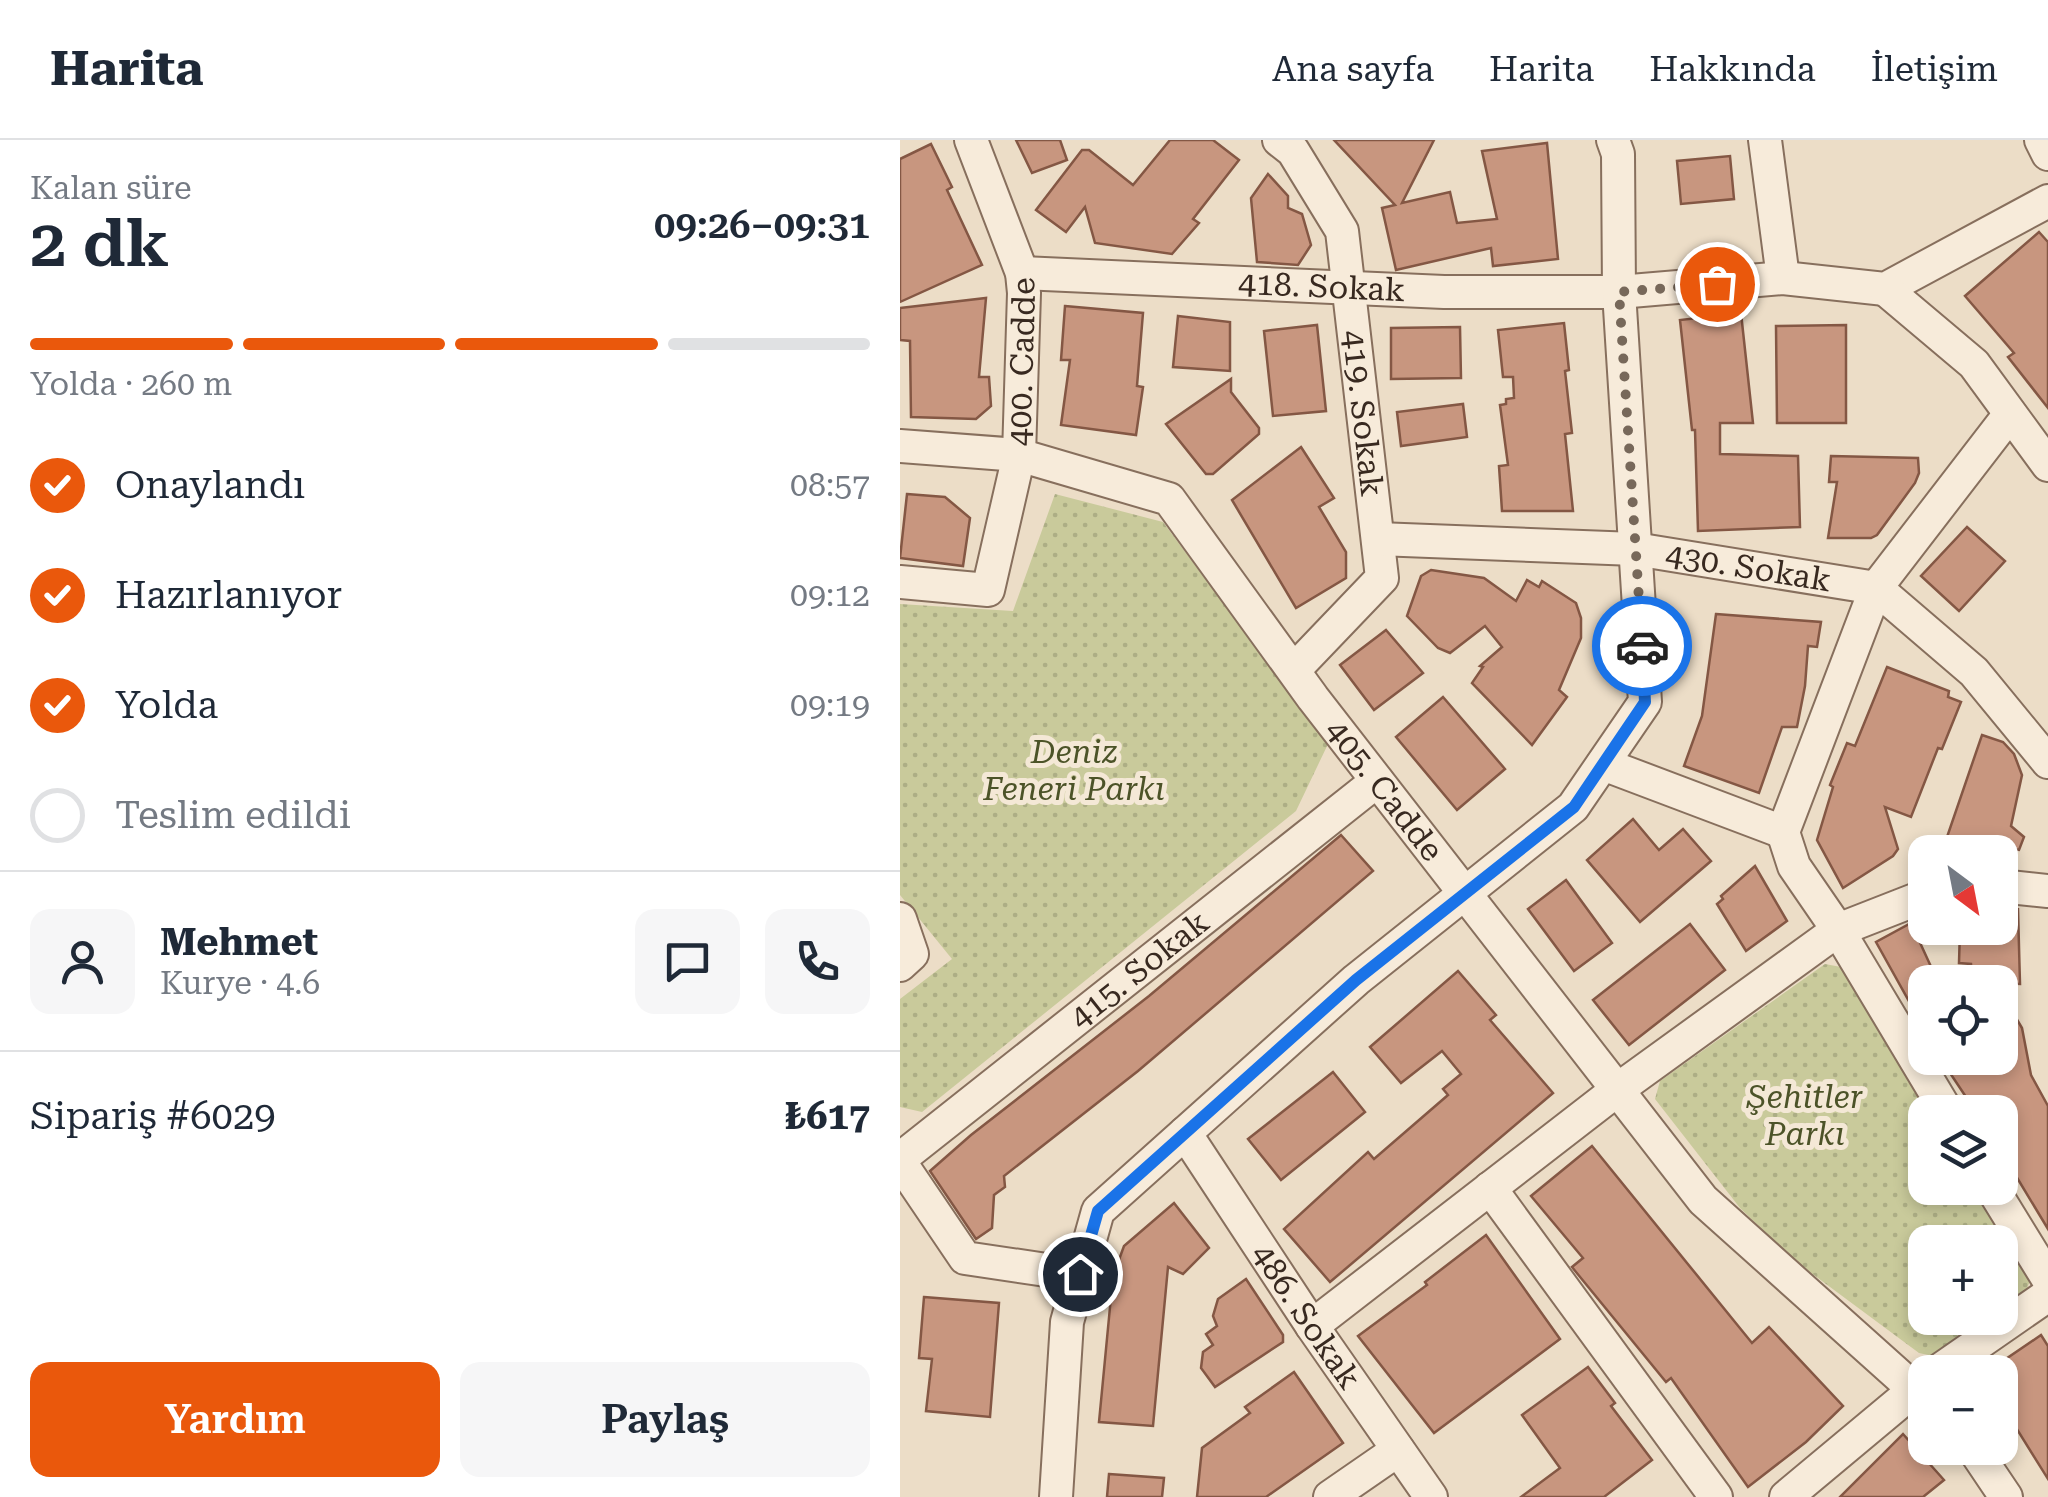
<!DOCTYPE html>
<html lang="tr">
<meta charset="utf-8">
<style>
:root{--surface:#fff;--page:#f6f6f7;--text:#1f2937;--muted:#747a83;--line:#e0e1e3;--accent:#ea580c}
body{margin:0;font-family:"Roboto Serif",serif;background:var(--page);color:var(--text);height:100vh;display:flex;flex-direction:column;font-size:38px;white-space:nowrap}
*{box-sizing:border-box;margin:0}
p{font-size:32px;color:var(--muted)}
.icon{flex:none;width:55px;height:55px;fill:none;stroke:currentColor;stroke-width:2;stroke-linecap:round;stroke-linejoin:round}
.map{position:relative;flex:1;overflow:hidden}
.drawer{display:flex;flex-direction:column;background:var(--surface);width:900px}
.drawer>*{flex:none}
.needle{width:65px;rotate:148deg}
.tools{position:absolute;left:1008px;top:695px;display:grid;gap:20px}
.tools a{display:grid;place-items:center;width:110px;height:110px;border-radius:20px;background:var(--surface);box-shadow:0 5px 15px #0003;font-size:50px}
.pin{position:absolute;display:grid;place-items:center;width:85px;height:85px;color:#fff;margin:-42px;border:5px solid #fff;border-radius:50%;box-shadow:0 2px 10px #0007}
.courier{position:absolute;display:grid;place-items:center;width:100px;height:100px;margin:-50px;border:8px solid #1a73e8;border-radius:50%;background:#fff;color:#222;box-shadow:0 2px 12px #0007}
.headline em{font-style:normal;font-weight:600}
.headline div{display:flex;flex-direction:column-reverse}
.headline{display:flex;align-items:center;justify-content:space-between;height:170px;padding:0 30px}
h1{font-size:65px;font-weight:600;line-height:75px}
.bar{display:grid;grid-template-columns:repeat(4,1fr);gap:15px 10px;align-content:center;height:120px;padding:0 30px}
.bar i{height:12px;border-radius:8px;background:var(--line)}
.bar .active{background:var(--accent)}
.bar p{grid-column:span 4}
.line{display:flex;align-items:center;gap:25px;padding:0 30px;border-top:2px solid var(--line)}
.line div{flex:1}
.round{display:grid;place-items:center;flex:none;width:105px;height:105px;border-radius:20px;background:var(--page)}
ol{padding:0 30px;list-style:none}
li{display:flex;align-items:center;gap:30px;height:110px}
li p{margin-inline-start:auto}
li .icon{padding:10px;border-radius:50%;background:var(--accent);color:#fff;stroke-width:4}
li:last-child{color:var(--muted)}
li i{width:55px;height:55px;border:5px solid var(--line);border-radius:50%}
.cta{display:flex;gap:20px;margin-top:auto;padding:20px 30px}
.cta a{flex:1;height:115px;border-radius:20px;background:var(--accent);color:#fff;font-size:40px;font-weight:600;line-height:115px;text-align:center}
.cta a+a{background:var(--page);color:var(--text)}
header{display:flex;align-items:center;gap:60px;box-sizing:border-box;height:140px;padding:0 50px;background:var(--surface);border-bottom:2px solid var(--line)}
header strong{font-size:48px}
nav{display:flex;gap:55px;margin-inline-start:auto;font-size:35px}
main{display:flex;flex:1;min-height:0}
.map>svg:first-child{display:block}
</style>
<header>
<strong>Harita</strong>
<nav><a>Ana sayfa</a><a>Harita</a><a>Hakkında</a><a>İletişim</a></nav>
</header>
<main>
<section class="drawer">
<div class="headline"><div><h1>2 dk</h1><p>Kalan süre</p></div><em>09:26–09:31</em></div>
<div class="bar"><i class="active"></i><i class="active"></i><i class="active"></i><i></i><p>Yolda · 260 m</p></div>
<ol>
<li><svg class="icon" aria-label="check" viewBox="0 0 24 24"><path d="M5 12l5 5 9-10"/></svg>Onaylandı<p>08:57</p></li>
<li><svg class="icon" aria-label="check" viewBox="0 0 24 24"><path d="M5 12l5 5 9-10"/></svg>Hazırlanıyor<p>09:12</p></li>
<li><svg class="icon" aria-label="check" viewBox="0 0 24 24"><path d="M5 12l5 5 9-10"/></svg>Yolda<p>09:19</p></li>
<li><i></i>Teslim edildi</li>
</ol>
<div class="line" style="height:180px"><a class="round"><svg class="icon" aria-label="person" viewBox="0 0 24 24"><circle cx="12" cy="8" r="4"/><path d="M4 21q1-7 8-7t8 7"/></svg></a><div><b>Mehmet</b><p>Kurye · 4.6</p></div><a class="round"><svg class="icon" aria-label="chat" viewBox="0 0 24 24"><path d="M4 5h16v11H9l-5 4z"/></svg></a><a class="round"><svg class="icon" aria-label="phone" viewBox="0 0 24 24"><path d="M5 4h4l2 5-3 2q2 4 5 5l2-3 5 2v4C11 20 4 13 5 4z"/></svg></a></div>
<div class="line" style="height:130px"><div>Sipariş #6029</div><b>₺617</b></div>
<div class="cta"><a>Yardım</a><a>Paylaş</a></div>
</section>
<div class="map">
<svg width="1148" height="1357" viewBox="0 0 1148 1357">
<defs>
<pattern id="green-dots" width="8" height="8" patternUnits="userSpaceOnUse" patternTransform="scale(2.5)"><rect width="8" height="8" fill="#c9ca9b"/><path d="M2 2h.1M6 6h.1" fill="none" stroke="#adae85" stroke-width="1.8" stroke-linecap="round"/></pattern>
</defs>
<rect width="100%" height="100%" fill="#ecddc7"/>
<g fill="url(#green-dots)">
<path d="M155,354L263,382L428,604L396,671L22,972L0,967V859L52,819L0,755V464L113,471Z"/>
<path d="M925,824L941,827L1030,972H1025V1048H1076L1131,1138L1121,1164L1100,1177V1102H1025V1178H1099L1033,1216L1019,1213L895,1121L840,1068L755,959L760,941Z"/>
</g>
<g fill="#c8967f" stroke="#845744" stroke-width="2.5">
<path d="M116,0H160L167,20L132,33Z"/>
<path d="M270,0H313L339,20L293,79L299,83L272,114L195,103L185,67L166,92L136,70L182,10H189L233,45Z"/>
<path d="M434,0H534L502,63L550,52L557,83L597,79L582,11L647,3L658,119L593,126L591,108L496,130L482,68L495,65Z"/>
<path d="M31,4L52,47L47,50L82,125L0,162V19Z"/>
<path d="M830,16L834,59L781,64L777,21Z"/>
<path d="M368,34L388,56V68L402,74L411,105L398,125L357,122L351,58Z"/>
<path d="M1139,92L1148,102V268L1108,217L1114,213L1065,156Z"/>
<path d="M86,158L79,237H89L91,266L76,279L11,277L10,201L0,200V168Z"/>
<path d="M165,166L243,173L237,246L243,247L236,295L161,285L170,220H161Z"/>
<path d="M841,173L853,283H820V314L898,316L900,387L798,391L795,290H792L780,180Z"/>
<path d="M278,176L330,182V231L273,227Z"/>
<path d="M664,183L669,230L665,231L672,293L665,294L673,371H602L599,326L608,325L600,265L606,264V259L614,258L613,237H603L598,190Z"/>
<path d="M417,185L426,271L373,276L364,191Z"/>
<path d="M946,185V283H877L876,186Z"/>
<path d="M560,187L561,238L491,239V188Z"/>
<path d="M331,239V252L359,288V294L313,334H306L266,284Z"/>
<path d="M563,264L567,297L501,306L497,272Z"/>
<path d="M401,307L434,358L419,367L446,412V438L396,468L332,360Z"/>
<path d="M931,316L1018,318L1019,333L1015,343L977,395L971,398H928L937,342H929Z"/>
<path d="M7,354L45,357L70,378L63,426L0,418Z"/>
<path d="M1067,387L1105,421L1059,471L1021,436Z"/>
<path d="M531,430L584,438L616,461L627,440L639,447L642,441L676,463L681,478V498L659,550L667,557L632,605L572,543L583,527L580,526L602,507L585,486L550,513L538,508L507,476L521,436Z"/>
<path d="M816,474L921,482L917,507L908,506L905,546L897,587H882L859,653L784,626L802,576Z"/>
<path d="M486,490L523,533L474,570L440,525Z"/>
<path d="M987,527L1049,551L1048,557L1061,562L1042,609L1038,608L1011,677L985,667L998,709L993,716L943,748L917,700L933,647L930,645L947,603L955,606Z"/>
<path d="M543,557L605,629L557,670L496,597Z"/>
<path d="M1082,595L1103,602L1114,614L1122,635L1111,686L1124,697L1119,710L1046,700Z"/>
<path d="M733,679L759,710L783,689L811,721L740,782L687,720Z"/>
<path d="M441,695L473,731L238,931L104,1036L105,1047L94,1055L92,1088L76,1099L30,1031L71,995L249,856Z"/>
<path d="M855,726L887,781L846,811L817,764L823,759L821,756Z"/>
<path d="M666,740L712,803L674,831L628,769Z"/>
<path d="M1100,767L1118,769L1120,844L1072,842L1071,824L1059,823L1060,788H1100Z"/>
<path d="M1011,783L1038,842H1025V890L976,802Z"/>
<path d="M790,784L825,830L729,905L693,860Z"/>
<path d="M558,831L596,875L590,880L653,953L430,1142L384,1089L468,1012L474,1019L548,955L543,949L561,934L542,911L501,943L470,907Z"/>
<path d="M1112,871L1122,888L1131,935L1148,966V1089L1113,1031L1109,1033L1100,1016V972H1076L1040,918H1071L1077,930L1076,918H1100V877Z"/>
<path d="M433,932L465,972L381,1040L348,999Z"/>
<path d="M692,1006L852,1203L869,1187L943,1266L906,1302L848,1347L771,1238L766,1242L676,1132L672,1127L683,1118L631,1056Z"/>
<path d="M274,1063L309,1108L283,1134L268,1127L253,1286L199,1282L213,1136L224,1106Z"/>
<path d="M586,1095L660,1199L534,1293L458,1196L527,1145L525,1142Z"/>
<path d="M346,1139L383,1195V1202L315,1247L301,1228L303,1212L313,1205L306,1194L317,1186L313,1176L318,1159Z"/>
<path d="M24,1157L99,1163L90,1277L26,1271L32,1219L19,1218Z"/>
<path d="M1141,1195L1148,1206V1339L1100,1262V1223Z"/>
<path d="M688,1227L715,1263L711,1266L752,1320L704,1357H621L660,1328L622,1275Z"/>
<path d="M394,1232L443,1303L366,1357H297L302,1308L350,1273L345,1267Z"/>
<path d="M1003,1294L1044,1340L1023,1357H940Z"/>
<path d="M209,1334L264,1338L262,1357H207Z"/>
</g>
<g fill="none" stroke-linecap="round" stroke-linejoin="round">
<g stroke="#876f5d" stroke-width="36">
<g id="minor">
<path id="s1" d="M379,0L393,11L442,91L482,438L394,530"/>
<path d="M865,0L883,138"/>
<path d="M1141,0L1148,14"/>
<path id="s2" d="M122,133L544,152H719L883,138L985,149L1148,61"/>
<path d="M985,149L1074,224L1148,325"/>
<path id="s3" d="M0,306L119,315L269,359L413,558L803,1060L1025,1259"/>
<path id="s4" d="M478,399L735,409L976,448L1074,532L1148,622"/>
<path id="s5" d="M0,442L88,450L119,315L124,153L122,133L71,0"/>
<path d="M703,624L883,692"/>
<path d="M1100,746L1148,751"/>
<path d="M0,779L12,814L0,825"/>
<path d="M1047,972L938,790L894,726L883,692L976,448L1110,274"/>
<path id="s6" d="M285,993L412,1186L531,1357"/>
<path id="s7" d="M0,1019L477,641"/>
<path d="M0,1022L65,1118L180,1135"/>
<path d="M590,1048L816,1357"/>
<path d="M1092,1048L1148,1139"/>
<path d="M412,1186L717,950L938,790L1025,756"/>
<path d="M1037,1232L1148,1155"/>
<path d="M1073,1308L1106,1357"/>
<path d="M156,1357L167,1182L198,1071L456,840L673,667L745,562L719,152L718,14L713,0"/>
<path d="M430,1357L498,1310"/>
<path d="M886,1357L1025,1241"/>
</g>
</g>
<use href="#minor" stroke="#f7ebda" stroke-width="32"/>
</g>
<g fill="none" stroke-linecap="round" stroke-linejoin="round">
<path stroke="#77685a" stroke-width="10" stroke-dasharray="0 18" d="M742,506L719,152L817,144"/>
<path stroke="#1a73e8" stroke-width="12" d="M180,1134L198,1071L456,840L674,667L745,562L742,506"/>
</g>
<g text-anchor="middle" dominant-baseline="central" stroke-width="10" stroke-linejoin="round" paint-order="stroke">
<g font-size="32" fill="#382920" stroke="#f4e8d6">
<text stroke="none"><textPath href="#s2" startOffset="300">418. Sokak</textPath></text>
<text stroke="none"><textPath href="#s5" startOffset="320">400. Cadde</textPath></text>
<text stroke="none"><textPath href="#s1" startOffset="295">419. Sokak</textPath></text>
<text stroke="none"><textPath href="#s4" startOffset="372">430. Sokak</textPath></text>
<text stroke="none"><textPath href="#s3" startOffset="638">405. Cadde</textPath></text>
<text stroke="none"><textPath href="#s7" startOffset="305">415. Sokak</textPath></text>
<text stroke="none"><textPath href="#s6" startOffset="220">486. Sokak</textPath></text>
</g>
<g font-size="32" font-style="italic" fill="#4c5328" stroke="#f4e8d6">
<text x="174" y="612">Deniz<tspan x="174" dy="37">Feneri Parkı</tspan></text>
<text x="905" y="957">Şehitler<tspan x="905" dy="37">Parkı</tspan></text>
</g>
</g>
</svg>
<div class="tools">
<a><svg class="needle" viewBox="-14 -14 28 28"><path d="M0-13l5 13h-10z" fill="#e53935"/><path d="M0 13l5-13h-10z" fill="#747a83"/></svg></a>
<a><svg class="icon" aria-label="locate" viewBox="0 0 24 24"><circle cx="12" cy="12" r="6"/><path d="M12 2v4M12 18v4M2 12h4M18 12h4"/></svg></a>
<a><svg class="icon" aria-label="layers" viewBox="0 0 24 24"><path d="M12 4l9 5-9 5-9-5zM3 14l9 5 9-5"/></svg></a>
<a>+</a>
<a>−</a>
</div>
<div class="pin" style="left:817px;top:144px;background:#ea580c"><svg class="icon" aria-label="bag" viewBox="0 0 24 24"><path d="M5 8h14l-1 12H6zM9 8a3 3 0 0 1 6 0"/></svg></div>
<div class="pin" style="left:180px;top:1134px;background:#1f2937"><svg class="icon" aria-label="home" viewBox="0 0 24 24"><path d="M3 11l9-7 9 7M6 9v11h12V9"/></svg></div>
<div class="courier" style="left:742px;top:506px"><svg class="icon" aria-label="car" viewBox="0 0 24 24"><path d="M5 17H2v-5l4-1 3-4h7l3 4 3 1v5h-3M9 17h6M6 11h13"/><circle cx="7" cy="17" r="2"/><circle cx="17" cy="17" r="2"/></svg></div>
</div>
</main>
